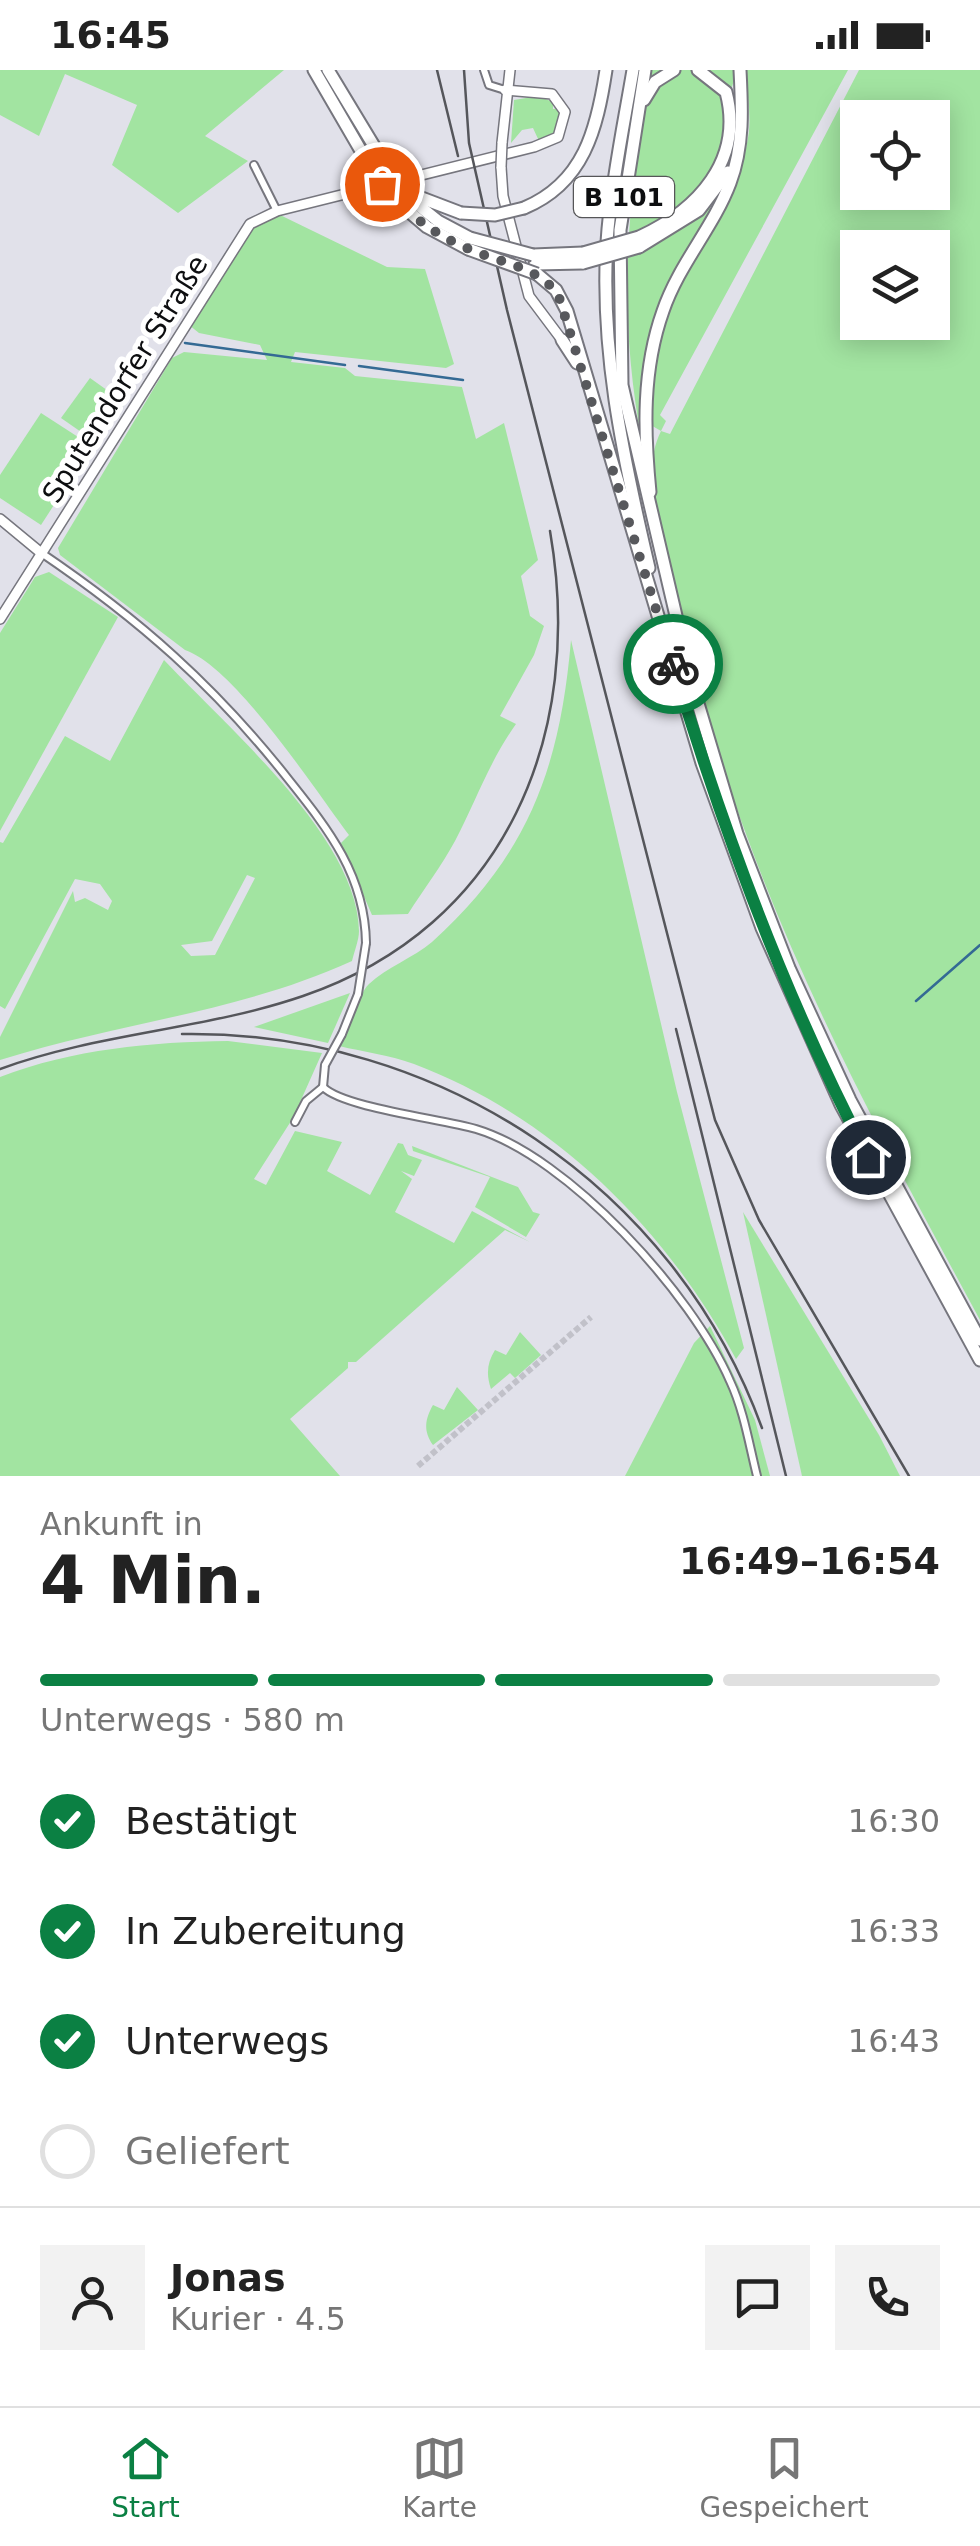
<!DOCTYPE html>
<html lang="de">
<meta charset="utf-8">
<style>
:root{--surface:#fff;--page:#f2f2f2;--text:#222;--muted:#767676;--line:#e0e0e0;--accent:#0b8043}
body{margin:0;font-family:"DejaVu Sans",sans-serif;background:var(--page);color:var(--text);height:100vh;display:flex;flex-direction:column;font-size:38px;white-space:nowrap}
*{box-sizing:border-box;margin:0}
p{font-size:32px;color:var(--muted)}
.icon{flex:none;width:55px;height:55px;fill:none;stroke:currentColor;stroke-width:2;stroke-linecap:round;stroke-linejoin:round}
.map{position:relative;height:1406px;overflow:hidden}
.drawer{display:flex;flex-direction:column;background:var(--surface);flex:1}
.drawer>*{flex:none}
.controls{position:absolute;left:840px;top:30px;display:grid;gap:20px}
.controls a{display:grid;place-items:center;width:110px;height:110px;border-radius:0px;background:var(--surface);box-shadow:0 5px 25px #0003;font-size:50px}
.pin{position:absolute;display:grid;place-items:center;width:85px;height:85px;color:#fff;margin:-42px;border:5px solid #fff;border-radius:50%;box-shadow:0 2px 10px #0007}
.courier{position:absolute;display:grid;place-items:center;width:100px;height:100px;margin:-50px;border:8px solid #0b8043;border-radius:50%;background:#fff;color:#222;box-shadow:0 2px 12px #0007}
.head em{font-style:normal;font-weight:700}
.head div{display:flex;flex-direction:column-reverse}
.head{display:flex;align-items:center;justify-content:space-between;height:170px;padding:0 40px}
h1{font-size:65px;font-weight:700;line-height:75px}
.bar{display:grid;grid-template-columns:repeat(4,1fr);gap:15px 10px;align-content:center;height:120px;padding:0 40px}
.bar i{height:12px;border-radius:8px;background:var(--line)}
.bar .active{background:var(--accent)}
.bar p{grid-column:span 4}
.line{display:flex;align-items:center;gap:25px;padding:0 40px;border-top:2px solid var(--line)}
.line div{flex:1}
.round{display:grid;place-items:center;flex:none;width:105px;height:105px;border-radius:0px;background:var(--page)}
ol{padding:0 40px;list-style:none}
li{display:flex;align-items:center;gap:30px;height:110px}
li p{margin-inline-start:auto}
li .icon{padding:10px;border-radius:50%;background:var(--accent);color:#fff;stroke-width:4}
li:last-child{color:var(--muted)}
li i{width:55px;height:55px;border:5px solid var(--line);border-radius:50%}
.status{display:flex;justify-content:space-between;align-items:center;height:70px;padding:0 50px;background:var(--surface);direction:ltr}
.status svg{height:28px;fill:currentColor}
.menu{display:flex;justify-content:space-around;align-items:center;height:140px;border-top:2px solid var(--line);background:var(--surface);font-size:28px;color:var(--muted)}
.menu a{display:grid;justify-items:center;gap:5px}
.menu .active{color:var(--accent)}
.map>svg:first-child{display:block}
</style>
<div class="status"><b>16:45</b><svg viewBox="0 0 49 12"><path d="M0 12V9h3v3zM5 12V6h3v6zM10 12V3h3v9zM15 12V0h3v12zM26 1h20v11H26zM47 4h2v5h-2z"/></svg></div>
<div class="map">
<svg width="980" height="1406" viewBox="0 0 980 1406">
<rect width="100%" height="100%" fill="#e1e1ea"/>
<g fill="#a2e4a1" fill-rule="evenodd">
<path d="M0,0H284L205,66L248,91L178,143L112,95L137,35L65,4L39,66L0,45Z"/>
<path d="M652,0H737L726,37V69L716,97L697,124L711,139L666,226L642,373C617,236 626,135 652,0Z"/>
<path d="M745,0H848L660,345L666,351L661,361L670,364L859,0H980V1250C894,1091 808,934 746,764C715,681 694,594 674,508C663,463 639,405 661,361L649,354C650,312 655,266 672,227C696,175 739,125 748,68C752,45 747,23 745,0ZM858,48H932V122H858ZM858,178H932V252H858Z"/>
<path d="M538,26L553,32V39L558,38L561,47L556,61L539,71L533,58L522,60L511,73L514,30Z"/>
<path d="M278,144L387,197L425,199L454,294L446,298L295,282L291,292L345,298L355,306L462,317L476,369L504,353L538,490L521,506L530,546L544,556L534,585L500,646L516,654C489,692 476,731 455,771C441,797 423,820 408,844L372,845L341,773L349,765C315,720 235,597 185,580L60,485L58,478L172,288L184,282L267,290L260,275L199,263L189,255L250,158Z"/>
<path d="M90,308L125,333L97,373L61,348Z"/>
<path d="M41,343L92,376L41,455L0,428V405Z"/>
<path d="M49,502L118,547L0,761V563L35,507Z"/>
<path d="M571,570L677,1022L744,1278L736,1289C666,1159 555,1047 414,994C390,985 364,982 339,976C347,961 359,923 369,914C387,897 413,888 432,872C529,784 560,697 571,570Z"/>
<path d="M164,590C225,655 358,768 359,861C359,870 354,882 352,891C241,942 117,953 0,990V967L73,821L75,832L85,828L108,840L112,831L100,814L75,809L5,939L0,936V772L3,773L65,666L110,691ZM247,805L255,808L215,885L191,886L181,875L212,871Z"/>
<path d="M350,923L328,973L254,957Z"/>
<path d="M228,971L322,983L293,1048L254,1109L266,1115L295,1061L342,1072L327,1101L370,1125L398,1073L403,1074L408,1085L422,1090L414,1106L401,1101L412,1109L395,1142L454,1173L472,1141L530,1172L505,1160L356,1292H348V1298L290,1349L340,1406H0V1007C73,979 151,972 228,971Z"/>
<path d="M412,1076L518,1117L533,1142L540,1144L526,1167L475,1137L490,1107L413,1081Z"/>
<path d="M743,1142L879,1365L900,1406H802Z"/>
<path d="M710,1256L755,1350L770,1406H625L694,1273Z"/>
<path d="M520,1262L541,1285L515,1308L510,1303L491,1319C486,1304 487,1293 495,1280L506,1285Z"/>
<path d="M457,1317L478,1340L433,1375C423,1361 425,1349 433,1335L444,1340Z"/>
</g>
<g fill="none" stroke-linecap="round" stroke-linejoin="round">
<g stroke="#346a94" stroke-width="2.5">
<path d="M185,273L345,295"/>
<path d="M359,296L463,310"/>
<path d="M916,931L980,875"/>
</g>
<path stroke="#c1c1c9" stroke-width="6" stroke-dasharray="6 3" stroke-linecap="butt" d="M418,1396L591,1247"/>
<g stroke="#76767e" stroke-width="10">
<g id="street">
<path d="M484,0L489,15L505,20"/>
<path d="M254,95L277,141"/>
<path d="M40,482C139,549 215,616 289,710C329,760 365,806 366,873"/>
<path d="M342,964L358,924"/>
<path d="M323,1017C344,1038 443,1049 476,1059C569,1087 692,1224 730,1311C744,1341 749,1374 757,1406"/>
<path d="M323,1017L325,995"/>
<path d="M295,1052L306,1031L323,1017"/>
</g>
</g>
<g stroke="#76767e" stroke-width="12">
<g id="secondary">
<path d="M502,73L510,0"/>
<path d="M501,97L503,126L529,226L562,270"/>
<path d="M0,449L40,482"/>
<path d="M0,549L250,154L277,141L534,77L558,67L565,42L552,24L505,20"/>
</g>
</g>
<g stroke="#76767e" stroke-width="15">
<g id="highway">
<path d="M314,0L375,105"/>
<path d="M328,0L389,101"/>
<path d="M633,0C624,53 613,105 608,159C598,273 623,387 649,498"/>
<path d="M645,0L620,160L622,315L691,610L737,764L789,898L850,1030L980,1270"/>
<path d="M644,30L655,12L674,0"/>
<path d="M408,127L438,151L470,168"/>
<path d="M419,127L461,143"/>
<path d="M393,128L427,157L468,179"/>
<path d="M524,138C584,113 597,59 606,0"/>
<path d="M639,167C698,140 744,90 726,22L698,0"/>
<path d="M639,177L699,140L728,102"/>
<path d="M533,185L583,183"/>
<path d="M535,194L583,193"/>
<path d="M537,204L556,220L567,241L702,693L762,858L841,1035L980,1290"/>
<path d="M562,270L577,293"/>
<path d="M650,422C644,361 642,300 663,241C679,194 713,158 730,113C744,76 742,38 740,0"/>
</g>
</g>
<use href="#street" stroke="#fff" stroke-width="6"/>
<use href="#secondary" stroke="#fff" stroke-width="9"/>
<use href="#highway" stroke="#fff" stroke-width="11"/>
<g stroke="#55565b" stroke-width="2.5">
<path d="M437,0L458,86"/>
<path d="M464,0L469,73L507,240L715,1050L759,1150L909,1406"/>
<path d="M676,959L786,1406"/>
<path d="M182,964C438,960 674,1116 762,1358"/>
<path d="M0,999C98,963 204,960 303,926C507,856 585,663 550,461"/>
</g>
<g stroke="#76767e" stroke-width="10" stroke-linecap="butt">
<g id="street-bridge">
<path d="M358,924L366,873"/>
<path d="M325,995L342,964"/>
</g>
</g>
<g stroke="#76767e" stroke-width="12" stroke-linecap="butt">
<path id="secondary-bridge" d="M501,97L502,73"/>
</g>
<g stroke="#76767e" stroke-width="15" stroke-linecap="butt">
<g id="highway-bridge">
<path d="M389,101L419,127"/>
<path d="M375,105L393,128"/>
<path d="M461,143L495,145L524,138"/>
<path d="M470,168L533,185"/>
<path d="M468,179L537,204"/>
<path d="M583,183L639,167"/>
<path d="M583,193L639,177"/>
</g>
</g>
<use href="#street-bridge" stroke="#fff" stroke-width="6"/>
<use href="#secondary-bridge" stroke="#fff" stroke-width="9"/>
<use href="#highway-bridge" stroke="#fff" stroke-width="11"/>
</g>
<g fill="none" stroke-linecap="round" stroke-linejoin="round">
<path stroke="#57585c" stroke-width="10" stroke-dasharray="0 18" d="M382,114C405,142 434,165 469,179C500,193 536,196 558,224L673,594"/>
<path stroke="#0b8043" stroke-width="12" d="M673,594C724,764 785,928 868,1087"/>
</g>
<g text-anchor="middle" dominant-baseline="central" stroke-width="10" stroke-linejoin="round" paint-order="stroke">
<rect fill="#fff" stroke="#565658" stroke-width="2.5" x="574" y="107" width="100" height="40" rx="8"/>
<g font-size="25" font-weight="bold" fill="#0d0e10">
<text x="624" y="127">B 101</text>
</g>
<g font-size="28" fill="#0d0e10" stroke="#fff">
<text transform="translate(125 309) rotate(-58)">Sputendorfer Straße</text>
</g>
</g>
</svg>
<div class="controls">
<a><svg class="icon" aria-label="locate" viewBox="0 0 24 24"><circle cx="12" cy="12" r="6"/><path d="M12 2v4M12 18v4M2 12h4M18 12h4"/></svg></a>
<a><svg class="icon" aria-label="layers" viewBox="0 0 24 24"><path d="M12 4l9 5-9 5-9-5zM3 14l9 5 9-5"/></svg></a>
</div>
<div class="pin" style="left:382px;top:114px;background:#ea580c"><svg class="icon" aria-label="bag" viewBox="0 0 24 24"><path d="M5 8h14l-1 12H6zM9 8a3 3 0 0 1 6 0"/></svg></div>
<div class="pin" style="left:868px;top:1087px;background:#1f2937"><svg class="icon" aria-label="home" viewBox="0 0 24 24"><path d="M3 11l9-7 9 7M6 9v11h12V9"/></svg></div>
<div class="courier" style="left:673px;top:594px"><svg class="icon" aria-label="bike" viewBox="0 0 24 24"><circle cx="6" cy="16" r="4"/><circle cx="18" cy="16" r="4"/><path d="M6 16l4-8h5l3 8M10 8l3 8H6M13 5h3"/></svg></div>
</div>
<section class="drawer">
<div class="head"><div><h1>4 Min.</h1><p>Ankunft in</p></div><em>16:49–16:54</em></div>
<div class="bar"><i class="active"></i><i class="active"></i><i class="active"></i><i></i><p>Unterwegs · 580 m</p></div>
<ol>
<li><svg class="icon" aria-label="check" viewBox="0 0 24 24"><path d="M5 12l5 5 9-10"/></svg>Bestätigt<p>16:30</p></li>
<li><svg class="icon" aria-label="check" viewBox="0 0 24 24"><path d="M5 12l5 5 9-10"/></svg>In Zubereitung<p>16:33</p></li>
<li><svg class="icon" aria-label="check" viewBox="0 0 24 24"><path d="M5 12l5 5 9-10"/></svg>Unterwegs<p>16:43</p></li>
<li><i></i>Geliefert</li>
</ol>
<div class="line" style="height:180px"><a class="round"><svg class="icon" aria-label="person" viewBox="0 0 24 24"><circle cx="12" cy="8" r="4"/><path d="M4 21q1-7 8-7t8 7"/></svg></a><div><b>Jonas</b><p>Kurier · 4.5</p></div><a class="round"><svg class="icon" aria-label="chat" viewBox="0 0 24 24"><path d="M4 5h16v11H9l-5 4z"/></svg></a><a class="round"><svg class="icon" aria-label="phone" viewBox="0 0 24 24"><path d="M5 4h4l2 5-3 2q2 4 5 5l2-3 5 2v4C11 20 4 13 5 4z"/></svg></a></div>
</section>
<nav class="menu">
<a class="active"><svg class="icon" aria-label="home" viewBox="0 0 24 24"><path d="M3 11l9-7 9 7M6 9v11h12V9"/></svg>Start</a>
<a><svg class="icon" aria-label="map" viewBox="0 0 24 24"><path d="M3 6l6-2 6 2 6-2v14l-6 2-6-2-6 2zM9 4v14M15 6v14"/></svg>Karte</a>
<a><svg class="icon" aria-label="saved" viewBox="0 0 24 24"><path d="M7 4h10v16l-5-4-5 4z"/></svg>Gespeichert</a>
</nav>
